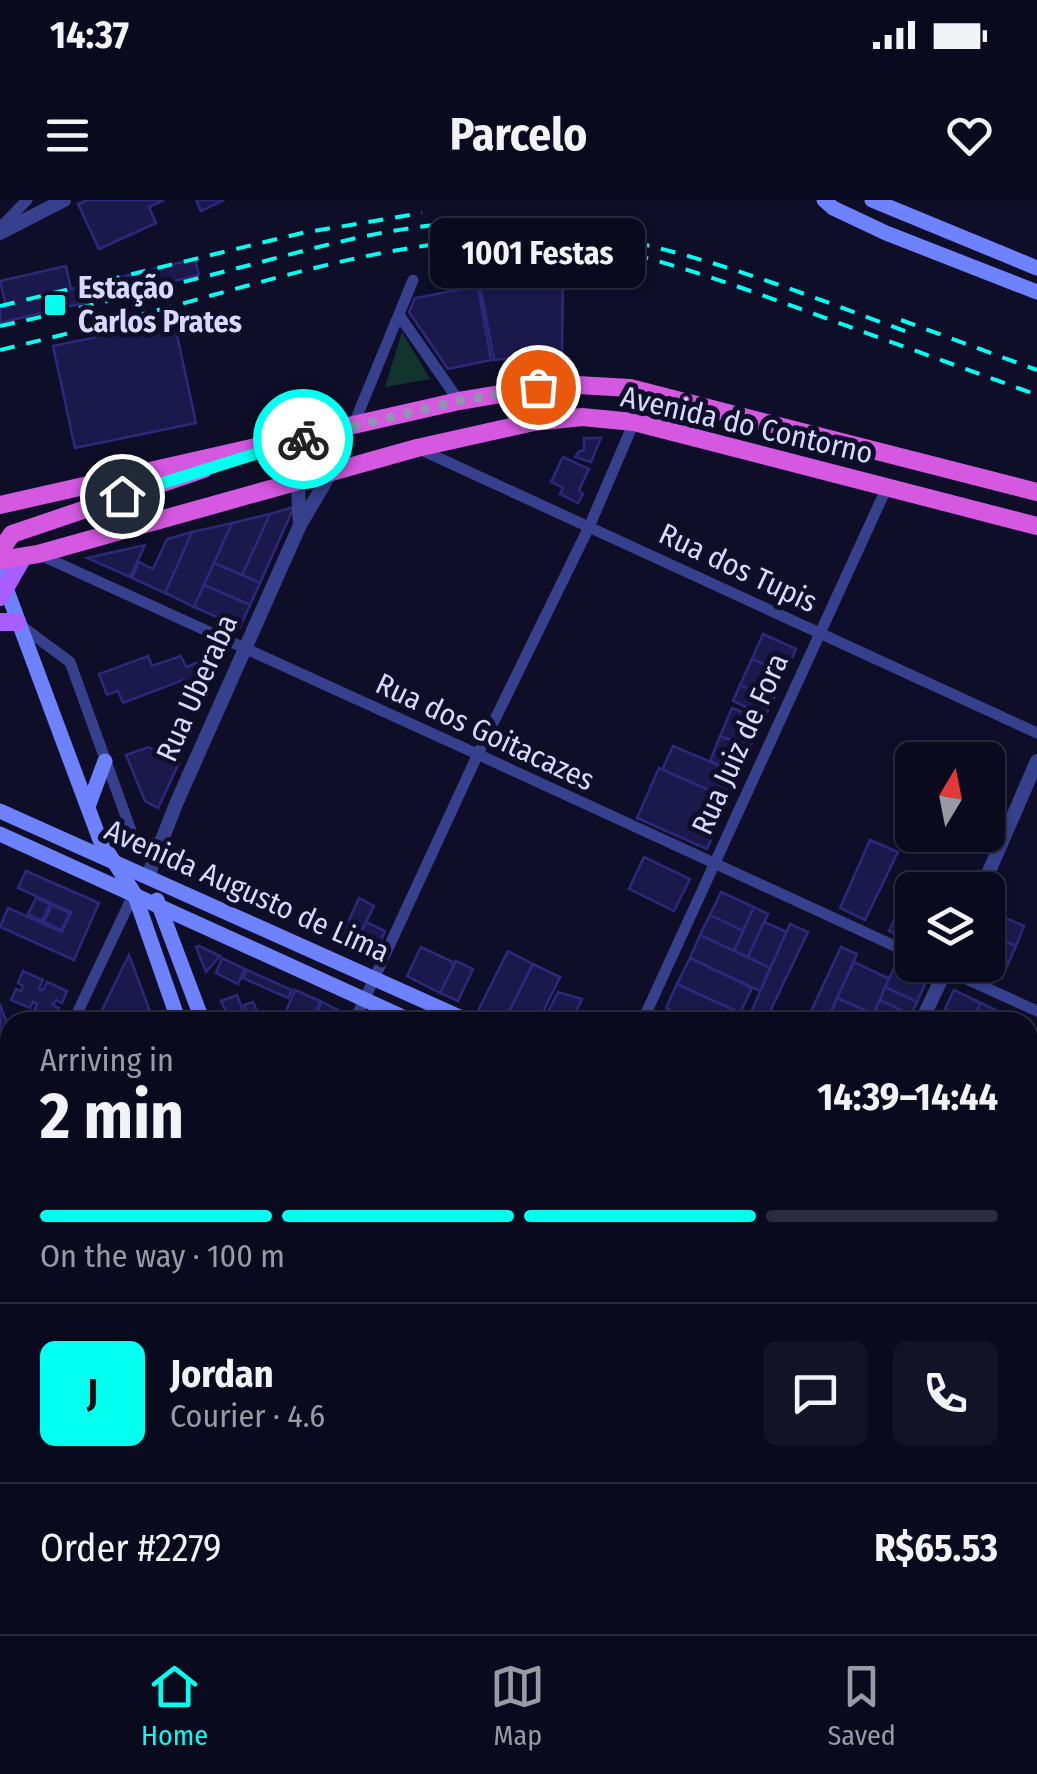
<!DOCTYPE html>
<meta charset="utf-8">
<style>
:root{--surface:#0a0a1f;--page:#131328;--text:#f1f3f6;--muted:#999aa4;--line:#2a2b3d;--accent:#03ffef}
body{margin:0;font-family:"Fira Sans Condensed",sans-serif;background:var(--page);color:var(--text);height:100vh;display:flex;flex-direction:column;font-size:38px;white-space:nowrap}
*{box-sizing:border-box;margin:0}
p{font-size:32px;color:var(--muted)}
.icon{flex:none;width:55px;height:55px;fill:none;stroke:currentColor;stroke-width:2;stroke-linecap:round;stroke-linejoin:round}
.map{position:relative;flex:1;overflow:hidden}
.side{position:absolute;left:0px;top:812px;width:1038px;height:622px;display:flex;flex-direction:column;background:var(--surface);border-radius:30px 30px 0 0;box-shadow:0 2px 8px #0004,0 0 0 2px var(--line)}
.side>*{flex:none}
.needle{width:65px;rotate:10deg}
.tools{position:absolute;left:895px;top:542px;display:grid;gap:20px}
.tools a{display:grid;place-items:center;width:110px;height:110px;border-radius:15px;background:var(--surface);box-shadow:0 2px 8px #0004,0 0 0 2px var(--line);font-size:50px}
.pin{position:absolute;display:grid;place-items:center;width:85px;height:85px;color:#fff;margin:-42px;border:5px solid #fff;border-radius:50%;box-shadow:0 2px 10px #0007}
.courier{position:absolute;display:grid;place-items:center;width:100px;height:100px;margin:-50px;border:8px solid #03ffef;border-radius:50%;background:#fff;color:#222;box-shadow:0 2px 12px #0007}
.bubble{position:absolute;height:70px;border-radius:15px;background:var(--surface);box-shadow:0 2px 8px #0004,0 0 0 2px var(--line);font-size:32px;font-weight:700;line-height:70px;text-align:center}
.head em{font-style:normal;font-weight:700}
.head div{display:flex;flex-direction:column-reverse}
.head{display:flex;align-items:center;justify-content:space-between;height:170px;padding:0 40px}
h1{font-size:65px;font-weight:700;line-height:75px}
.bar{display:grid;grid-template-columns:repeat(4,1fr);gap:15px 10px;align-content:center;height:120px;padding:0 40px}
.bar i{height:12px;border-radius:8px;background:var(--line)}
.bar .on{background:var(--accent)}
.bar p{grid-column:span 4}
.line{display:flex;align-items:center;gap:25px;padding:0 40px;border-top:2px solid var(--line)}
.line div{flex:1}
.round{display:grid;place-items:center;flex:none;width:105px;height:105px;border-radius:15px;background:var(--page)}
.status{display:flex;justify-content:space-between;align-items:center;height:70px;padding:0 50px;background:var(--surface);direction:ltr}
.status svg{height:28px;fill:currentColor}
header{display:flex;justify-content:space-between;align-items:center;height:130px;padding:0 40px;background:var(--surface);font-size:45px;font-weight:700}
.tabs{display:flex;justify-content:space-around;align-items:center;height:140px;border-top:2px solid var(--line);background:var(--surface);font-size:28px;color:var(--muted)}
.tabs a{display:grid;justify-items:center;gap:5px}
.tabs .on{color:var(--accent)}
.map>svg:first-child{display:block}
</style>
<div class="status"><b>14:37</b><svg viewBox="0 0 49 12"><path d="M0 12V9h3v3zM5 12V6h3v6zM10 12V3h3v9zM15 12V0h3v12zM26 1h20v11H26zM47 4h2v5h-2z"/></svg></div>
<header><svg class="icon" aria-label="menu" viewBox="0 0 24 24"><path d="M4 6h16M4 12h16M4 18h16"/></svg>Parcelo<svg class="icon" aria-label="heart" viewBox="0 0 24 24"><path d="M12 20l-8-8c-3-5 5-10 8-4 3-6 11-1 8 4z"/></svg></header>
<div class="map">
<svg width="1037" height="1434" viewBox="0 0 1037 1434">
<rect width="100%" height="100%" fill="#0e0e29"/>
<g fill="#11342d">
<path d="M402,132L430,179L385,187Z"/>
<path d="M1037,1169V1371L1028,1367V1189Z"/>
<path d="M220,1425H320L316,1434H239Z"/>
</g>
<g fill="#1b194c" stroke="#2c297a" stroke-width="2.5">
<path d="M87,0H164L149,7L156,23L99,49L78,4Z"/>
<path d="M196,0H224L201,11Z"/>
<path d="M195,59L199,75L0,123V108L6,107L0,81L66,66L71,89Z"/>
<path d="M478,75L563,78L562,153L494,160Z"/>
<path d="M478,86L491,160L448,169L409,112L415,98Z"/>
<path d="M174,121L196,223L75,248L53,146Z"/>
<path d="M584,238H601L591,262L575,257L579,251L584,250Z"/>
<path d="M563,257L589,269L579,290L583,294L578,303L560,294L563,288L551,282Z"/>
<path d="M294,307L260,383L242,375L270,314Z"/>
<path d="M270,314L242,375L214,363L232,323Z"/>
<path d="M232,323L194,407L165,393L192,332Z"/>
<path d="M192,332L165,393L132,378L139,362L153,369L167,339Z"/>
<path d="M145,345L130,377L87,358Z"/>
<path d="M214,363L260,383L250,405L204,385Z"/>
<path d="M204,385L250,405L240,427L194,407Z"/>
<path d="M763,434L796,449L785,474L752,459Z"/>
<path d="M148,456L152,466L181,456L186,467L212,457L215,466L195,509L183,480L123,503L118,491L107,495L99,474Z"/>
<path d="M752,459L785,474L773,500L740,485Z"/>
<path d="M740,485L773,500L765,516L733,501Z"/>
<path d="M732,508L762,520L750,548L720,536Z"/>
<path d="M720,536L750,548L739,574L710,561Z"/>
<path d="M673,546L739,574L729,599L662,570Z"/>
<path d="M149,547L179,563L158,608L145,601L126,555Z"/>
<path d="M659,568L729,599L707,649L637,618Z"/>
<path d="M870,640L898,652L865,720L840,708Z"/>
<path d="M644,657L690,679L674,711L629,689Z"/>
<path d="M26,671L99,703L74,760L0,727L8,708L62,732L71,712L18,688Z"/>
<path d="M721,692L754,707L743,731L710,715Z"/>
<path d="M906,694L912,697V741L889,731Z"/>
<path d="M36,698L50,704L42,721L28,714Z"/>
<path d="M359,698L374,706L353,749L339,742Z"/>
<path d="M52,705L70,713L61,730L44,722Z"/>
<path d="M754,707L768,714L748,757L734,751Z"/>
<path d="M991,712L1024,726L1016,746L988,733Z"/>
<path d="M710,715L743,731L734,751L700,735Z"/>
<path d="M366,722L385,731L373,758L353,749Z"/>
<path d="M764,722L787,732L770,768L748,757Z"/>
<path d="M790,724L808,732L765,822H758L748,819Z"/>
<path d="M988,734L1016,746L1002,778L973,765H988Z"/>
<path d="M700,735L770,768L760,791L690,758Z"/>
<path d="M199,746L220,756L206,772L196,747Z"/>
<path d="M421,747L455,763L440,793L407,776Z"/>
<path d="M841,747L857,754L826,822H806Z"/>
<path d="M508,751L533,764L504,822H501L478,811Z"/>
<path d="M129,755L154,822H96Z"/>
<path d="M222,758L245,769L238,784L216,773Z"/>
<path d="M690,758L752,788L740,813L677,784Z"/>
<path d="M456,761L473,769L458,801L440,793Z"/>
<path d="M854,762L890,779L873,814L837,798Z"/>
<path d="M533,764L560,777L538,822H504Z"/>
<path d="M894,768L926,782L917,802L885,787Z"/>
<path d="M247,770L292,790L288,798L243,778Z"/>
<path d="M23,771L43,780L39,789L43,790L47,782L67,791L62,803L56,800L53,805L59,808L54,819L34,811L37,804L33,802L30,808L11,800L16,789L21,791L23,786L18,783Z"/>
<path d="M677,784L740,813L748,819L746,822H696L666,808Z"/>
<path d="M885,787L917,802L911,815L880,800Z"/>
<path d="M295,790L320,801L311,822L286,811Z"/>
<path d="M954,790L981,803L971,822L945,809Z"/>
<path d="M558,792L582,799L571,822H543Z"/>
<path d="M237,795L246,818L231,822L221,801Z"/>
<path d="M837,798L891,822H827Z"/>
<path d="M880,800L911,815L907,822H891L873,814Z"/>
<path d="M253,802L262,822H251L244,805Z"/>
<path d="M322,802L342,812L337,822H312Z"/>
<path d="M981,803L1008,816L1005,822H971Z"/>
<path d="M0,804L10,832L7,872L0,851Z"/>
<path d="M945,809L971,822H939Z"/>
<path d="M1028,825L1037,830V884L1028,902Z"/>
<path d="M1028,1020L1037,1024V1061L1028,1057Z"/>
<path d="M7,1025L10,1026V1046L0,1042Z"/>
<path d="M0,1045L10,1050V1072L0,1067Z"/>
<path d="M0,1075L10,1079V1096L0,1092Z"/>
<path d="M0,1095L10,1100L5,1113L0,1111Z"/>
<path d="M0,1115L10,1120L6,1130L0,1127Z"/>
<path d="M7,1142L10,1143V1162L1,1158Z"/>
<path d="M1037,1259V1281L1029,1278Z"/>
<path d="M457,1425H467L479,1434H461Z"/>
<path d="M582,1425H624L619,1434H602Z"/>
<path d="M750,1425H757L773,1433L746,1434Z"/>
<path d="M807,1425L820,1431L818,1434H781L763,1426Z"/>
<path d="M948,1425H981L979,1429L992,1434H944Z"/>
</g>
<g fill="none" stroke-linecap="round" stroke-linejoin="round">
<g stroke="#36408c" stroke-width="11">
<path d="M0,28L27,0"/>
<path d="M399,115L459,201"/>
<path d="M353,226L413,80"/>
<path d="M417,248L1037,533"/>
<path d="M38,354C330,485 621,621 912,754"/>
<path d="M20,425L70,462L133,636L145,643H160"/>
<path d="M936,765L1037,811"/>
<path d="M73,822L134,693"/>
<path d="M354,822L477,556L589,327L634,222"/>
<path d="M642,822L887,287"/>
<path d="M0,902L10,907"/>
<path d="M0,981L10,959"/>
<path d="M1028,1190L1037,1170"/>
<path d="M1028,1367L1037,1371"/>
<path d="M355,1434L359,1425"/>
<path d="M918,1434L921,1425"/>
</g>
<g stroke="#36408c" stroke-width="14">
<path d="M0,33L64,0"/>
<path d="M286,243L298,288L300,325"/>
<path d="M148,676L176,604L300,325L331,272"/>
<path d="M981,690L1037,561"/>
<path d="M921,822L948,765"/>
<path d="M0,1182L10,1187"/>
<path d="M535,1425L554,1434"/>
<path d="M637,1434L641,1425"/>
</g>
<g stroke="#6e82ff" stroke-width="15">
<path d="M824,0L833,8L886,33L1037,92"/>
<path d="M872,0L1037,68"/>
<path d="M0,372L100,640L134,693L179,822"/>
<path d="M89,604L105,561"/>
<path d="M0,611L471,822"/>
<path d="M0,634L414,822"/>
<path d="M157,700L203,822"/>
<path d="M1028,1071L1037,1076"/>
<path d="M1028,1100L1037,1105"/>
<path d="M402,1425L405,1434"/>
<path d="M430,1425L434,1434"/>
</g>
<g stroke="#a85eff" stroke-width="18">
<path d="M0,397L23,357"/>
<path d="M0,422H17"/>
</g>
<g stroke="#d458e0" stroke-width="18">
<path d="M0,305L459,201L560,184L630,188L1037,292"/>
<path d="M0,351L12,334L204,269"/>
<path d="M0,360L38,354L417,248L534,222L582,217L634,222L1037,326"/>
</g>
<g stroke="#03ffef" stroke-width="4" stroke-dasharray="15 12" stroke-linecap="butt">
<path d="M0,106L302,33L422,13"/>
<path d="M901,120L1037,170"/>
<path d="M0,126C84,108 167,86 250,65C329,44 412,20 495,23C642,29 775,83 910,133"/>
<path d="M0,150C71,133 142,115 213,95C308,69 402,42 502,39C607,36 711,77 809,112C885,140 961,167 1037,195"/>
</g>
</g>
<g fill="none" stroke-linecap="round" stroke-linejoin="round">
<path stroke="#9192b4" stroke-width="10" stroke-dasharray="0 18" d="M303,239L458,201L538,187"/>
<path stroke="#03ffef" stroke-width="12" d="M122,296L303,239"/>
</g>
<rect fill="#03ffef" stroke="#0e0e29" stroke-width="4" x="43" y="93" width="24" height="24" rx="5"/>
<g text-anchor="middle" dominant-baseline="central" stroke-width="10" stroke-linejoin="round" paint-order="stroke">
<g font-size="30" font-weight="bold" fill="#d7d9ff" stroke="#0e0e29" text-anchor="start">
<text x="78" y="88">Estação<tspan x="78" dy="34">Carlos Prates</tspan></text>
</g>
<g font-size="30" fill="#d7d9ff" stroke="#0e0e29">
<text transform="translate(747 225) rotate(13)">Avenida do Contorno</text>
<text transform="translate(738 368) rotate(25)">Rua dos Tupis</text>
<text transform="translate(197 488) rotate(-66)">Rua Uberaba</text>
<text transform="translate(485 532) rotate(25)">Rua dos Goitacazes</text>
<text transform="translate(740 544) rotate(-66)">Rua Juiz de Fora</text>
<text transform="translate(247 691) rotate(24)">Avenida Augusto de Lima</text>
</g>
</g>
</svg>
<div class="tools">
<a><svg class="needle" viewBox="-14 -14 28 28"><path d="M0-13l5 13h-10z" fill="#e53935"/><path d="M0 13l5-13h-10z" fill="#999aa4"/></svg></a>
<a><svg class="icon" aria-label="layers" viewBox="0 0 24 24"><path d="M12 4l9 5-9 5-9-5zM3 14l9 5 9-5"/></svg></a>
</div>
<div class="pin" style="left:538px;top:187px;background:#ea580c"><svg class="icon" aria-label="bag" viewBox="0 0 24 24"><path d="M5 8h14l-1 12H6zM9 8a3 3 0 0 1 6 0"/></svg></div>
<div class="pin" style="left:122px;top:296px;background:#1f2937"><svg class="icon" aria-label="home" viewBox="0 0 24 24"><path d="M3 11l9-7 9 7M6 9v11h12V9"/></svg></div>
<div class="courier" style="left:303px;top:239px"><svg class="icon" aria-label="bike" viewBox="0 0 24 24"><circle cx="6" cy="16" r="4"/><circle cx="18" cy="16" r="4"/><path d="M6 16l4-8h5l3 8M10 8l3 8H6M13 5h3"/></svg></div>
<div class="bubble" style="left:430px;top:18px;width:215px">1001 Festas</div>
<section class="side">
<div class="head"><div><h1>2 min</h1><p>Arriving in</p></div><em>14:39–14:44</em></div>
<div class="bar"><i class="on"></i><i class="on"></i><i class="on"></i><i></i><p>On the way · 100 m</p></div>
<div class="line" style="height:180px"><b class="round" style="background:var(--accent);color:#111">J</b><div><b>Jordan</b><p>Courier · 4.6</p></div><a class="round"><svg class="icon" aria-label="chat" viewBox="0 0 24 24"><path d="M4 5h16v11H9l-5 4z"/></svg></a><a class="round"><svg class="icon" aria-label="phone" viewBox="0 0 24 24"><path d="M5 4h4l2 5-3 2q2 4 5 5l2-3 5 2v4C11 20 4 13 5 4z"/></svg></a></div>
<div class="line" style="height:130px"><div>Order #2279</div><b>R$65.53</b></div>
</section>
</div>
<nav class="tabs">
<a class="on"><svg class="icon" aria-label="home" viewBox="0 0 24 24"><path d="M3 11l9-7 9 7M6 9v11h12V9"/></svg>Home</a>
<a><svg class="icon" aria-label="map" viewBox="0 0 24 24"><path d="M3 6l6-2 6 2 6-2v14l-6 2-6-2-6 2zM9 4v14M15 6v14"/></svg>Map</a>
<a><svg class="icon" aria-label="saved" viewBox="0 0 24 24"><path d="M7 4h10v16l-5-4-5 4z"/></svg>Saved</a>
</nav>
